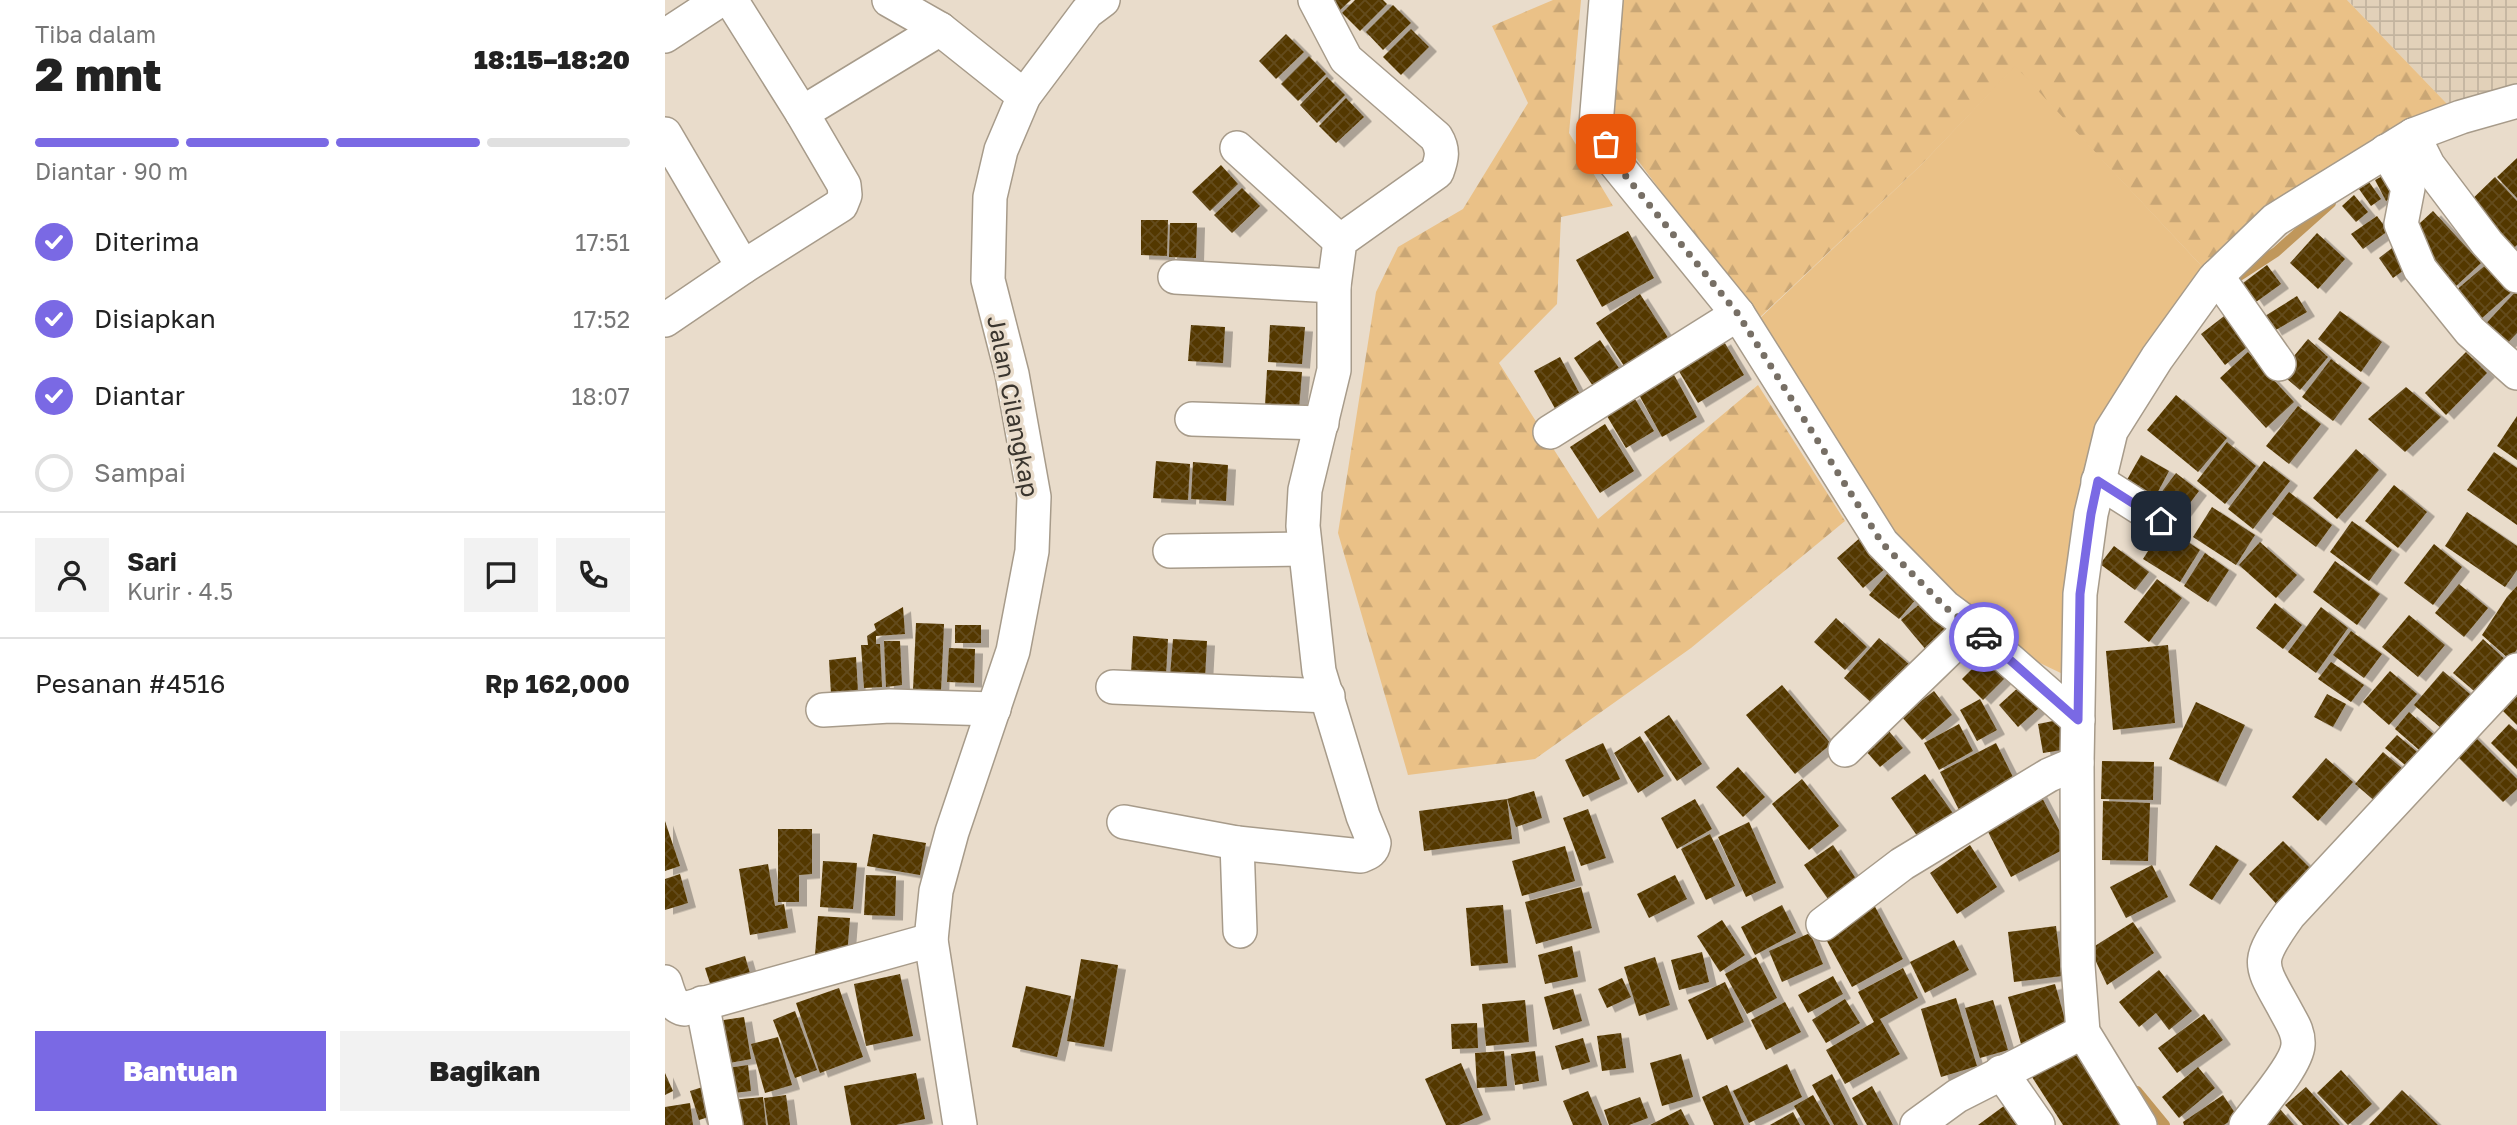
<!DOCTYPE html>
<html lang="id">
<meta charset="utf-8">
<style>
:root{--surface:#fff;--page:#f2f2f2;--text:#222;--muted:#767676;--line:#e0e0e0;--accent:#7a69e4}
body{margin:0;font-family:"Golos Text",sans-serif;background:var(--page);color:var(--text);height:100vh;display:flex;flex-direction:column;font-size:26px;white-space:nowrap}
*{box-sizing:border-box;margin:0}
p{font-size:23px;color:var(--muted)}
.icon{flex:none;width:38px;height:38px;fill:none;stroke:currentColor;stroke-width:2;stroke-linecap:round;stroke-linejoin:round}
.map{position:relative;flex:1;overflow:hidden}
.drawer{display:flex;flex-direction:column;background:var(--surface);width:665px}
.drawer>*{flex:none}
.pin{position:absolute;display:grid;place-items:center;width:60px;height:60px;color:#fff;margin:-30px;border-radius:14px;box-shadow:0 4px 10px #0006}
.courier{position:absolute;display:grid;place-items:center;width:70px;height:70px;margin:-35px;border:5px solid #7a69e4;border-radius:50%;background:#fff;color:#222;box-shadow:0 2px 9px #0007}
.overview em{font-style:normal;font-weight:800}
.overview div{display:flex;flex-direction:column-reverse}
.overview{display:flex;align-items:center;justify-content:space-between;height:119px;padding:0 35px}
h1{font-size:46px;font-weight:800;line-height:52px}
.bar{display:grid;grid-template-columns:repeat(4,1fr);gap:10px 7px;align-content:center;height:84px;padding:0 35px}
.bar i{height:9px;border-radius:5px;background:var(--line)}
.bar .current{background:var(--accent)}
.bar p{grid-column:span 4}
.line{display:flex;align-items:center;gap:18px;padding:0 35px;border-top:2px solid var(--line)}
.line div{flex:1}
.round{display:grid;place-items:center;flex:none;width:74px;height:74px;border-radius:0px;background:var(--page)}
ol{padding:0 35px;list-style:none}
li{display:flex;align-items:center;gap:21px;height:77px}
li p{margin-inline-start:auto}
li .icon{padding:7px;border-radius:50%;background:var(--accent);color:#fff;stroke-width:4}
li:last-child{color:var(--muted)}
li i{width:38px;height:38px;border:4px solid var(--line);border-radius:50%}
.action{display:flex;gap:14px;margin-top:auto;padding:14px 35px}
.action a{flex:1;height:80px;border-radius:0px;background:var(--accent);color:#fff;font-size:28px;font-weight:800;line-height:80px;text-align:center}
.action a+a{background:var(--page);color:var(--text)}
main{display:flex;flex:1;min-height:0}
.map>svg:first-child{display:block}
</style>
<main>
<section class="drawer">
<div class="overview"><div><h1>2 mnt</h1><p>Tiba dalam</p></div><em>18:15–18:20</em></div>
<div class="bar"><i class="current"></i><i class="current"></i><i class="current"></i><i></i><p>Diantar · 90 m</p></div>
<ol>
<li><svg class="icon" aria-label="check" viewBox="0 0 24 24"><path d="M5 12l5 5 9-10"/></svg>Diterima<p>17:51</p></li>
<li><svg class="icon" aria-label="check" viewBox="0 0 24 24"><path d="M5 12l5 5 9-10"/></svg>Disiapkan<p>17:52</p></li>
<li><svg class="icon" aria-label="check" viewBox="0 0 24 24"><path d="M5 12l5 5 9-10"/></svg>Diantar<p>18:07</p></li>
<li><i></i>Sampai</li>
</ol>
<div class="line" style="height:126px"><a class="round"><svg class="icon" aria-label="person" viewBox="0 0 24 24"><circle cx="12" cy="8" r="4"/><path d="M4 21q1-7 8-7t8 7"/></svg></a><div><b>Sari</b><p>Kurir · 4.5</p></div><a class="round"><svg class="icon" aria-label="chat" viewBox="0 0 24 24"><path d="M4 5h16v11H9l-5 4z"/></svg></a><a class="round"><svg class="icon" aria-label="phone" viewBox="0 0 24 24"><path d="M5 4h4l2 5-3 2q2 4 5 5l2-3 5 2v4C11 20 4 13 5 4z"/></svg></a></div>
<div class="line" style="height:91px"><div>Pesanan #4516</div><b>Rp 162,000</b></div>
<div class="action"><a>Bantuan</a><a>Bagikan</a></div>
</section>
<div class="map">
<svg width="1852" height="1125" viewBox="0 0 1852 1125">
<defs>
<pattern id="industrial-grid" width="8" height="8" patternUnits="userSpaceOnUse" patternTransform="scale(1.75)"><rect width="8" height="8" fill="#e2d1b9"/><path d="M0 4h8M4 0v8" fill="none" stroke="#c3b49f"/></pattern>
<pattern id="forest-firs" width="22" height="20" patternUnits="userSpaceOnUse" patternTransform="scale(1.75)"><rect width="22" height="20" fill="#eac187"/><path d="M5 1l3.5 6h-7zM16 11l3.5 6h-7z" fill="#c9a675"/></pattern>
<pattern id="building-cross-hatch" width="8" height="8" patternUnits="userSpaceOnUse" patternTransform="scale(1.75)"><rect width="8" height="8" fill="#533703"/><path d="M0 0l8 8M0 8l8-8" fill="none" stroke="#644c1f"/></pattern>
<filter id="shadow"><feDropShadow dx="8" dy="4.5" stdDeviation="0" flood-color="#0004"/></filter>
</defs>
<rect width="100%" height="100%" fill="#e9dccb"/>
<path fill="url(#industrial-grid)" d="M1682,0H1852V89L1784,106Z"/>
<g fill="url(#forest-firs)">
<path d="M888,0H916L904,133L948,206L896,217L892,304L834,363L933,519L1093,385L1180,521L1026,648L870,759L743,775L673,533L711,292L733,247L798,209L863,103L827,26Z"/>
<path d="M957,0H1682L1784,106L1714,136L1658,189L1545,275L1350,67L1256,165L1092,320L942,119Z"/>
</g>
<path fill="#eac187" d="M1350,66L1545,275L1462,383L1402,676L1350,651L1287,595L1235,537L1182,470L1092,321L1256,165Z"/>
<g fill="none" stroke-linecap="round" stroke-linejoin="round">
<g stroke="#c0975b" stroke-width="10">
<path d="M1571,278L1611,252L1666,203"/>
<path d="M1472,1091L1500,1125"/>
</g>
</g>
<g fill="url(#building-cross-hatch)" filter="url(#shadow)">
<path d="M661,0H686L673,12Z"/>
<path d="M690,0H718L722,4L695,31L677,13Z"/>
<path d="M728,5L746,23L718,50L701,32Z"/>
<path d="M746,29L764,47L736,75L718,57Z"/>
<path d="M621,34L639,52L611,79L594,61Z"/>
<path d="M644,56L661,74L633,101L616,84Z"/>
<path d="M662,77L680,95L652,123L635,105Z"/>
<path d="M681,98L699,117L671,143L654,126Z"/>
<path d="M1852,158V198L1832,177Z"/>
<path d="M556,165L573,184L545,211L527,192Z"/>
<path d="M1723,173L1735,194L1721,201L1710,180Z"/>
<path d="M1830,177L1852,201V245L1841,255L1798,208Z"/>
<path d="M1704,182L1716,199L1706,206L1694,189Z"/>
<path d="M577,188L595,206L567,233L549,215Z"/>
<path d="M1689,195L1703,212L1691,222L1677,206Z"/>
<path d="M1768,211L1816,263L1790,287L1742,235Z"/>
<path d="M1712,216L1723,231L1698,249L1686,234Z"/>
<path d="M476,220H503L502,256L476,255Z"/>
<path d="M505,223H532L531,258L504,257Z"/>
<path d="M963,231L989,278L937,307L911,260Z"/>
<path d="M1652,233L1680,259L1653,289L1625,263Z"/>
<path d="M1731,245L1746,265L1728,278L1714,258Z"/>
<path d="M1829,258L1852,287L1808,326L1783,297Z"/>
<path d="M1602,265L1616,284L1591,302L1578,283Z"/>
<path d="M1852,290V333L1837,349L1816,329Z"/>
<path d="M975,294L1009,347L965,375L931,323Z"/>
<path d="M1632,296L1642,312L1609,331L1600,316Z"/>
<path d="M1675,311L1717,342L1696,372L1653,339Z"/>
<path d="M1563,313L1587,343L1560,365L1536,334Z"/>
<path d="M526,325L560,327L558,363L523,361Z"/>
<path d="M605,325L640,327L637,364L603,362Z"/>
<path d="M1643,339L1663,357L1635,390L1615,373Z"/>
<path d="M935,340L956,371L930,389L909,358Z"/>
<path d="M1058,340L1079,375L1033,403L1012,368Z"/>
<path d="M1583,352L1629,402L1601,428L1555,378Z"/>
<path d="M1801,352L1822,373L1781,415L1760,393Z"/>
<path d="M895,357L917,398L892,412L869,371Z"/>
<path d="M1666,359L1697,383L1668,421L1637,397Z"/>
<path d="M602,370L637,372L634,409L600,406Z"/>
<path d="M1008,373L1032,417L997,437L973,393Z"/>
<path d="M1741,387L1776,417L1740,452L1703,419Z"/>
<path d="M967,394L989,431L961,448L939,411Z"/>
<path d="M1511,395L1562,438L1533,472L1482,430Z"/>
<path d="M1633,406L1656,424L1624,464L1601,446Z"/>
<path d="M1852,416V460L1832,446Z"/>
<path d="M940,424L969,471L935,493L905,447Z"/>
<path d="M1562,442L1591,466L1560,504L1532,481Z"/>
<path d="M1691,449L1714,470L1672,519L1648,498Z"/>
<path d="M1829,452L1852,468V525L1802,490Z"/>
<path d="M1476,455L1504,471L1488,501L1459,485Z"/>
<path d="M491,461L525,464L523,500L488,498Z"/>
<path d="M1599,461L1625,481L1588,529L1563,509Z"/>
<path d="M528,462L563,465L561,501L526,499Z"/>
<path d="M1511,473L1534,491L1509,524L1486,506Z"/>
<path d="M1729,485L1762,512L1733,548L1700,521Z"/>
<path d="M1624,492L1667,525L1651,547L1607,514Z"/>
<path d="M1547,507L1590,535L1571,565L1528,537Z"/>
<path d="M1802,512L1852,546V570L1840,587L1780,546Z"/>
<path d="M1687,521L1727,550L1704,581L1665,552Z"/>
<path d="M1499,526L1535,550L1515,582L1478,559Z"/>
<path d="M1196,537L1222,567L1198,588L1172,558Z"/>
<path d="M1595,542L1632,575L1611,598L1574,565Z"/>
<path d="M1769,544L1797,567L1768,605L1739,583Z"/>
<path d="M1449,546L1484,572L1470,590L1435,564Z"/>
<path d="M1540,553L1564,570L1543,602L1519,586Z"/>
<path d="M1670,561L1715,594L1692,625L1648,592Z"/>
<path d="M1223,573L1252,598L1234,619L1204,595Z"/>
<path d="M1492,579L1517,598L1484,642L1459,622Z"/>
<path d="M1794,584L1823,608L1799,637L1770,613Z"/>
<path d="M1852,586V649L1845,660L1817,635L1842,597Z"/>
<path d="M1264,596L1295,633L1267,657L1236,620Z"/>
<path d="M1610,603L1637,625L1618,649L1591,628Z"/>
<path d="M238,607L240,634L211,636V644H215L217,687L199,688L196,645H203L202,636L211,630L209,624Z"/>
<path d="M1656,607L1683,628L1651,673L1623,652Z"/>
<path d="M1744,615L1780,645L1753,677L1717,647Z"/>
<path d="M1171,618L1202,647L1180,670L1149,642Z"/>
<path d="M251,623L279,624L276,691L248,690Z"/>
<rect x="290" y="625" width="26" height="18"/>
<path d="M1686,631L1717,654L1699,678L1668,655Z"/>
<path d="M468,636L503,639L501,675L466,673Z"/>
<path d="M1214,638L1246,666L1210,706L1179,678Z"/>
<path d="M508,639L542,641L540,678L505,676Z"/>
<path d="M1818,639L1844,663L1815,696L1788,673Z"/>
<path d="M219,641H235L237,685L221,687Z"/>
<path d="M1503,645L1510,723L1448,730L1441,651Z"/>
<path d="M284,648L310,649L309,683L282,682Z"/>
<path d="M191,657L193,692L166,694L164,660Z"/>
<path d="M1319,657L1340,678L1318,700L1297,679Z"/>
<path d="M1666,662L1699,685L1686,702L1653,679Z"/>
<path d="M1725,671L1752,694L1724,725L1698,702Z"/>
<path d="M1778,671L1812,700L1783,734L1749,705Z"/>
<path d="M1117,685L1166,744L1130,774L1081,715Z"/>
<path d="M1356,685L1375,707L1353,727L1334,705Z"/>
<path d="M1269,691L1287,715L1257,740L1236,716Z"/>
<path d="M1662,694L1681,704L1668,727L1649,717Z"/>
<path d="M1852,696V725L1838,711Z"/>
<path d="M1315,699L1332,730L1312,741L1295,710Z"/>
<path d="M1531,702L1580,725L1553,782L1504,759Z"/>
<path d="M1744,712L1775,740L1761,756L1730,729Z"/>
<path d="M1004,715L1037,764L1012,781L979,732Z"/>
<path d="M1398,719L1403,749L1378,753L1373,724Z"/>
<path d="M1294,724L1308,751L1274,770L1259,743Z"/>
<path d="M1844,724L1852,731V769L1826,743Z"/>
<path d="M1802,729L1852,779V789L1838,802L1784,748Z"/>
<path d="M1223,730L1238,748L1215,767L1200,750Z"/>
<path d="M1732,735L1758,757L1746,770L1720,748Z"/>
<path d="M975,736L999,776L973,793L949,753Z"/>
<path d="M938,743L955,779L918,797L900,760Z"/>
<path d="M1331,743L1352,785L1296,814L1275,772Z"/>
<path d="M1718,752L1747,777L1719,809L1690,784Z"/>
<path d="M1661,758L1688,782L1653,821L1627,797Z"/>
<path d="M1437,761L1489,762L1488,800L1436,799Z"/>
<path d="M1073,767L1100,797L1078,817L1051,787Z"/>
<path d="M1260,774L1290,816L1255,840L1226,798Z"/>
<path d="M1137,779L1174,826L1144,850L1107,804Z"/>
<path d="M869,791L877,818L851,827L842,799Z"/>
<path d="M1374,792L1403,847L1346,877L1318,822Z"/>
<path d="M842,799L847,839L759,851L754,811Z"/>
<path d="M1030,799L1047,829L1012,849L996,818Z"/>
<path d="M1438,801L1485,803L1483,861L1437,860Z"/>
<path d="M923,809L941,858L916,866L898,818Z"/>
<path d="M0,821L15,866L0,871Z"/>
<path d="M1084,822L1111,883L1081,897L1053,837Z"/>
<path d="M113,829H147V874L134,875V902H113Z"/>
<path d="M208,834L261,843L255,875L202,866Z"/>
<path d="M1045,834L1070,886L1041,900L1016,849Z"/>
<path d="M1618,841L1652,875L1616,909L1584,874Z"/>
<path d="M1168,845L1198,889L1170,909L1139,865Z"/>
<path d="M1305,845L1332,887L1292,914L1265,873Z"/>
<path d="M1551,845L1574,860L1547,900L1524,885Z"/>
<path d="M900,846L910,881L857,896L847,861Z"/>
<path d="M158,861L192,863L188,909L155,907Z"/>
<path d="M103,864L110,906L119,904L123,928L85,935L74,869Z"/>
<path d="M1487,865L1503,897L1461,918L1445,887Z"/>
<path d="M15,874L23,903L0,910V879Z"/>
<path d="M201,875L231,876L230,916L199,915Z"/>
<path d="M1010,875L1022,899L984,918L972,894Z"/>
<path d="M916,887L927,928L871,944L860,902Z"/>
<path d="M1208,903L1238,959L1187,987L1157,932Z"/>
<path d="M838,905L843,963L806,966L801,908Z"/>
<path d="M1117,905L1131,933L1090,955L1076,927Z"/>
<path d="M153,916L185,918L182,957L150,955Z"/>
<path d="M1057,920L1080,955L1055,972L1032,936Z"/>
<path d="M1468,922L1489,953L1442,985L1425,949Z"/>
<path d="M1391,926L1397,976L1349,982L1343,932Z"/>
<path d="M1145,933L1158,964L1117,982L1104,951Z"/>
<path d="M1289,940L1304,970L1260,993L1245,962Z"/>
<path d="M907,946L913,977L880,984L873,955Z"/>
<path d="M1037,952L1044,982L1014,990L1006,960Z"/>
<path d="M80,956L88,984L49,996L40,968Z"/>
<path d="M990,957L1005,1005L974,1016L959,967Z"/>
<path d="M1091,957L1112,998L1082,1014L1060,974Z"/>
<path d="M416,959L453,965L439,1047L402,1041Z"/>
<path d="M1238,968L1253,998L1215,1019L1235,1054L1180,1084L1161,1050L1209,1022L1193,992Z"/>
<path d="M1494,970L1527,1011L1504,1030L1491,1013L1474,1027L1454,1002Z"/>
<path d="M235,974L248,1036L201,1046L189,984Z"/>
<path d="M1168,976L1178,994L1143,1013L1133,995Z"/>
<path d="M957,978L966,997L942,1008L933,989Z"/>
<path d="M1060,982L1079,1022L1042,1040L1023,1000Z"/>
<path d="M1390,984L1403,1030L1356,1044L1343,997Z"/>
<path d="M361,986L406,996L392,1057L347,1047Z"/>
<path d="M174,988L198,1057L155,1073L131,1003Z"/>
<path d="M908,989L917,1021L888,1030L879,997Z"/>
<path d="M1291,998L1312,1066L1276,1077L1256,1009Z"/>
<path d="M1180,999L1195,1023L1161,1043L1147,1020Z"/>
<path d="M860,1000L864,1042L821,1046L817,1004Z"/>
<path d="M1328,1000L1343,1050L1315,1058L1300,1008Z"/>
<path d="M1120,1002L1136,1032L1101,1050L1086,1020Z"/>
<path d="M130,1011L152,1070L130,1078L108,1020Z"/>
<path d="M1539,1014L1558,1040L1512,1073L1493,1048Z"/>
<path d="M79,1017L86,1059L59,1064L52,1021Z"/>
<path d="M812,1023L813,1048L787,1049L786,1024Z"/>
<path d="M956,1033L961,1068L937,1071L932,1036Z"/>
<path d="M113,1037L127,1085L100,1093L86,1044Z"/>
<path d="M918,1038L925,1062L897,1070L890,1046Z"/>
<path d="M1412,1047L1462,1125H1398L1367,1077Z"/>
<path d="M839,1051L842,1086L812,1088L810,1053Z"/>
<path d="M870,1051L874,1081L850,1085L846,1054Z"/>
<path d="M1016,1054L1028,1097L997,1106L985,1063Z"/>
<path d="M796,1063L818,1115L794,1125H781L760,1079Z"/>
<path d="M1122,1064L1137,1097L1084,1123L1068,1091Z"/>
<path d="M83,1065L86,1091L59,1094L56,1069Z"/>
<path d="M1533,1067L1550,1088L1514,1118L1497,1097Z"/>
<path d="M1676,1070L1707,1104L1683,1125L1652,1093Z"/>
<path d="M0,1073L8,1091L0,1095Z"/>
<path d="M251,1073L260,1119L231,1125H186L179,1086Z"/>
<path d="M1167,1074L1193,1125H1169L1147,1085Z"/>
<path d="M44,1085L53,1114L34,1120L25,1091Z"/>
<path d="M1062,1085L1079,1125H1049L1037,1097Z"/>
<path d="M1207,1086L1228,1125H1202L1187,1098Z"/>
<path d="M1641,1087L1675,1125H1638L1620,1105Z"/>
<path d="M1737,1090L1773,1125H1704Z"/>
<path d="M923,1091L937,1125H908L898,1101Z"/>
<path d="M121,1095L125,1125H103L99,1098Z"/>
<path d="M1148,1095L1165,1125H1140L1129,1106Z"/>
<path d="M1558,1095L1572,1116L1559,1125H1519L1518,1122Z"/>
<path d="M98,1097L101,1125H69L66,1100Z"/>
<path d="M975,1097L983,1118L964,1125H944L939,1110Z"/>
<path d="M25,1103L28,1125H0V1107Z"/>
<path d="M1343,1103L1359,1125H1313Z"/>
<path d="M1016,1109L1024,1125H985Z"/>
<path d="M1615,1109L1629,1125H1602L1600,1123Z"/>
<path d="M1128,1112L1135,1125H1105Z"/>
</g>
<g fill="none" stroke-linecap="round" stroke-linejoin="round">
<g stroke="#a79b8a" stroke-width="36">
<g id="minor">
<path d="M66,0L137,113"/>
<path d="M224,0L275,29L359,96"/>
<path d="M941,0L931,125L951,164L1073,314L1217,543L1280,607L1307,627L1413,720"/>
<path d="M0,36L55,0"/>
<path d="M0,134L78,267"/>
<path d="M1748,135L1763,165L1822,243L1852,276"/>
<path d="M572,148L675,241"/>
<path d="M1721,151L1743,188L1736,224L1755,269L1805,331L1852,373"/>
<path d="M1552,276L1614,364"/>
<path d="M510,277L669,286"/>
<path d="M0,320L78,267L176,205L180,195L179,185L137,113L275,29"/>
<path d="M527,419L657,423"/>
<path d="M885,432L1073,314"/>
<path d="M1433,481L1496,521"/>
<path d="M505,551L640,549"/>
<path d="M448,687L663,696"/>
<path d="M158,710L225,706L329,709"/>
<path d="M1180,750L1307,627"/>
<path d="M459,822L572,843L696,856C704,853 708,851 709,843L698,816L654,671L638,526L640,490L669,370V286L675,241L772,172C777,158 779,150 771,137L681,59L650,0"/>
<path d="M572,843L575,931"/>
<path d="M1158,924L1237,864L1384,775L1412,763"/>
<path d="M0,982C4,994 6,1006 19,1009L266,940"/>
<path d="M37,1003L61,1125"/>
<path d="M1336,1072L1373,1125"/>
<path d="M295,1125L266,940L271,891L287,832L348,651L367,551L369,497L347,374L323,280L325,197L336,150L359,96L422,12L438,0"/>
<path d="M1252,1125L1292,1096L1418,1032"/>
<path d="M1475,1125L1418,1032L1413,966L1412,763L1415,594L1426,514L1446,431L1492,358L1549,279L1610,220L1748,135L1796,117L1852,101"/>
<path d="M1581,1125C1594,1107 1632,1065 1633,1045C1634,1033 1628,1024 1623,1015C1595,963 1588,965 1624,915L1852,670"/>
</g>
</g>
<use href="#minor" stroke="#fff" stroke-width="33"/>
</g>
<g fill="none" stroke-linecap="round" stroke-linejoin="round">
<path stroke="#776f65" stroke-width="7" stroke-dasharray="0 12.6" d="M941,144L951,164L1073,314L1217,543L1280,607L1319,637"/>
<path stroke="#7a69e4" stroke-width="9" d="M1319,637L1413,720L1415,594L1426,514L1433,481L1496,521"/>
</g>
<g text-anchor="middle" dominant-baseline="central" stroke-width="7" stroke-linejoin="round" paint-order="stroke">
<g font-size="24" fill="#3a352e" stroke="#e9dccb">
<text transform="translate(349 406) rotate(79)">Jalan Cilangkap</text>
</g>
</g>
</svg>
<div class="pin" style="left:941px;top:144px;background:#ea580c"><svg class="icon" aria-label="bag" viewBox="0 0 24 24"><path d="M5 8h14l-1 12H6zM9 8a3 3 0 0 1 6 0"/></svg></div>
<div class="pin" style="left:1496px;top:521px;background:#1f2937"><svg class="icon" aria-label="home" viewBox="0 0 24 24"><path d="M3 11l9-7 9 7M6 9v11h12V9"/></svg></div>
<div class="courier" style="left:1319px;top:637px"><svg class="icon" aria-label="car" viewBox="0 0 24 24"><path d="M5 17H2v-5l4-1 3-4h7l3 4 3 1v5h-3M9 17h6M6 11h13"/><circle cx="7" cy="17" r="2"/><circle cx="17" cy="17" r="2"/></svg></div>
</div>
</main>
